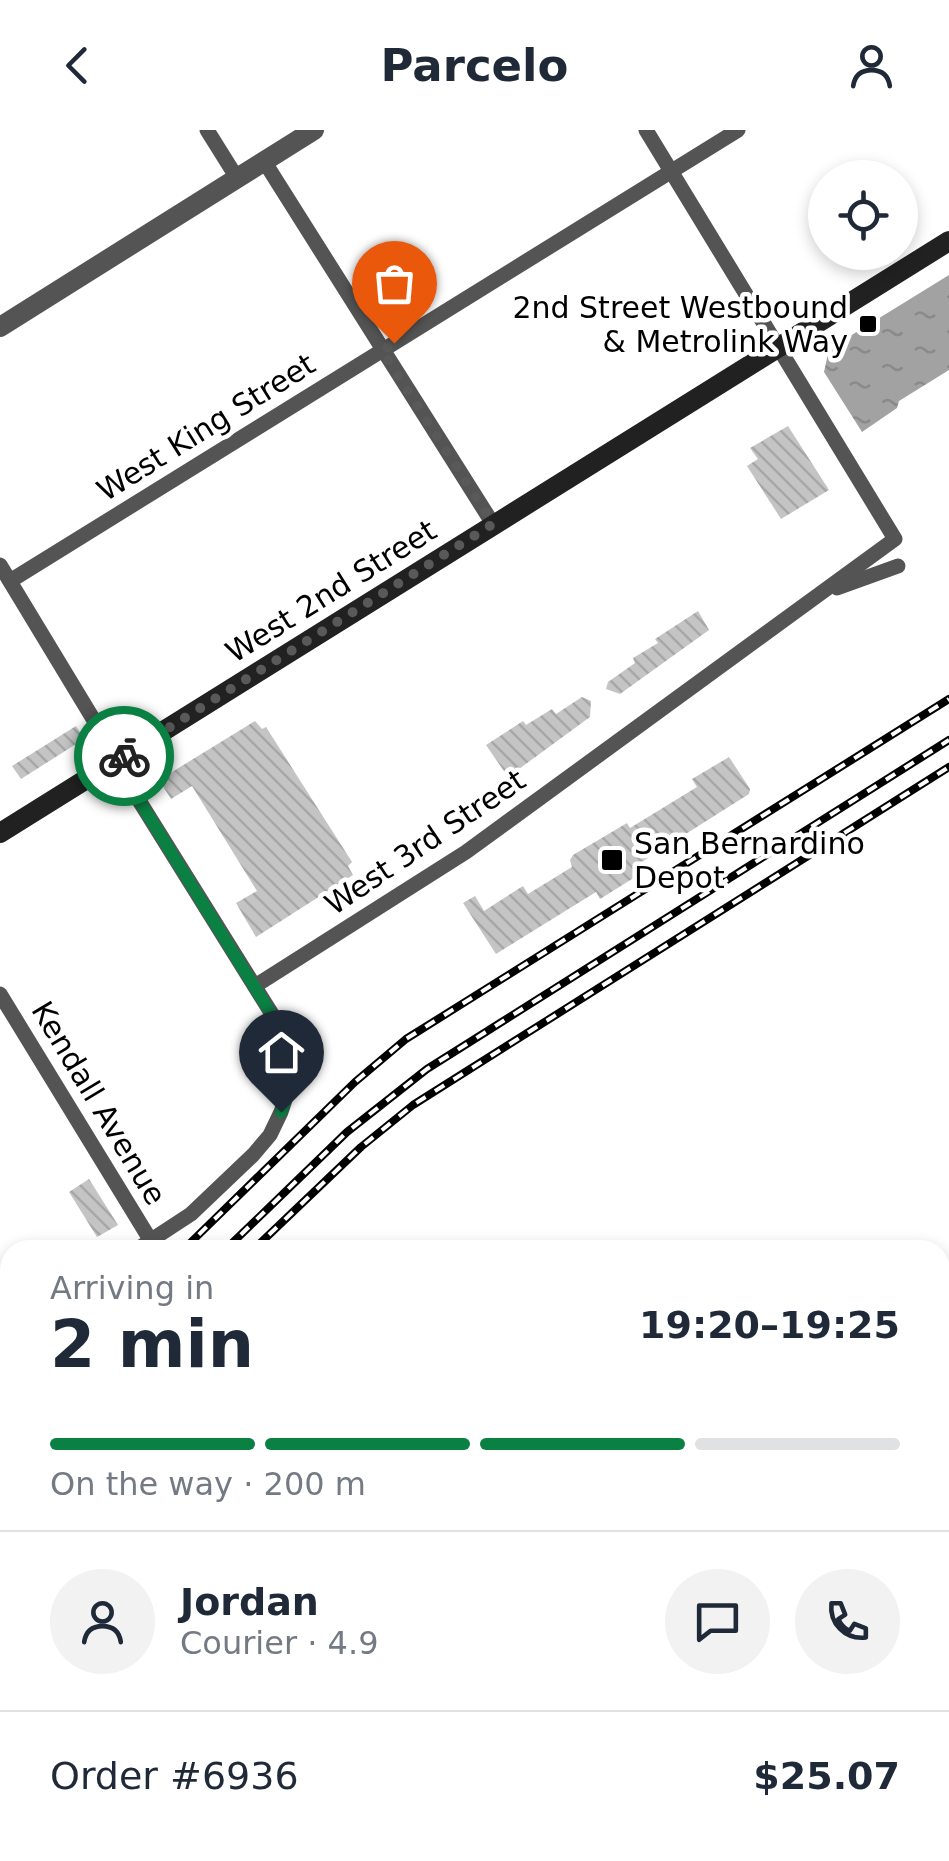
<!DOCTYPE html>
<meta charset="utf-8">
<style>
:root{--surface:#fff;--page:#f2f2f3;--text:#1f2937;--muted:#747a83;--line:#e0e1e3;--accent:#0b8043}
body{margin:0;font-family:"DejaVu Sans",sans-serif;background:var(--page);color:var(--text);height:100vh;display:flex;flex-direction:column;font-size:38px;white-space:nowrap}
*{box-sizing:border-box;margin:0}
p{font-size:32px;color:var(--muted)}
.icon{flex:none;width:55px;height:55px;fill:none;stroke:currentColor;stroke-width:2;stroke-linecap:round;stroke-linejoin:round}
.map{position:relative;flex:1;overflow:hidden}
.details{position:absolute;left:0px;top:1110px;width:950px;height:622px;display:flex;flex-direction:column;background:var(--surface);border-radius:30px 30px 0 0;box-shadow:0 5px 15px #0003}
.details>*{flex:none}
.controls{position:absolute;left:808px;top:30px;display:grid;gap:20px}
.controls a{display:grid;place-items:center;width:110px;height:110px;border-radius:50%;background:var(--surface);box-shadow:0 5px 15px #0003;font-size:50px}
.pin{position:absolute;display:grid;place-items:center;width:85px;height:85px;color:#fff;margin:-102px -42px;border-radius:50% 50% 50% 0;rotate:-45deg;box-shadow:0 0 10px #0007}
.pin .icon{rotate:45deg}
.courier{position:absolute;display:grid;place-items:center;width:100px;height:100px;margin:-50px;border:8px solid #0b8043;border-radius:50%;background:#fff;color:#222;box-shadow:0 2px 12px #0007}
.headline em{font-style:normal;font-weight:700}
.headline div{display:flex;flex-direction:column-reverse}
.headline{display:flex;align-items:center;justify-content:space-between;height:170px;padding:0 50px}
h1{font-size:65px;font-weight:700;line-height:75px}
.bar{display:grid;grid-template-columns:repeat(4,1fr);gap:15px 10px;align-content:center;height:120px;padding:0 50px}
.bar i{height:12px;border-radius:8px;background:var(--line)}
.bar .active{background:var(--accent)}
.bar p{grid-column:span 4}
.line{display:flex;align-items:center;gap:25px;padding:0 50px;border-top:2px solid var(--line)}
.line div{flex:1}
.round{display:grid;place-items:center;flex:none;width:105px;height:105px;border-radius:52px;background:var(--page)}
header{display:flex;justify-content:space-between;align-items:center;height:130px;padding:0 50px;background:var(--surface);font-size:45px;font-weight:700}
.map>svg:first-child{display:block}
</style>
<header><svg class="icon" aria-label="back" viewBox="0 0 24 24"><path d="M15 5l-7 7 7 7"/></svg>Parcelo<svg class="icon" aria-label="person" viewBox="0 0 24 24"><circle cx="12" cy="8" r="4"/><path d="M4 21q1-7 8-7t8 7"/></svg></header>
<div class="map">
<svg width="949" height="1731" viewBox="0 0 949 1731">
<defs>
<pattern id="water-ripples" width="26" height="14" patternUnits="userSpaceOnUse" patternTransform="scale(2.5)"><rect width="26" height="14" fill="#a2a2a2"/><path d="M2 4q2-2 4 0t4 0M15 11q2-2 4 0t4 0" fill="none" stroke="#8a8a8a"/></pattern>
<pattern id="building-back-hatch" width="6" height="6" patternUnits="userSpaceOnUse" patternTransform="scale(2.5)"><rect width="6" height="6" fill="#c4c4c4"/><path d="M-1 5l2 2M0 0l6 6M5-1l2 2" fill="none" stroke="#a7a7a7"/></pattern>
</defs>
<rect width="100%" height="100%" fill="#fff"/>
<path fill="url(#water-ripples)" d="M949,145V240L899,271L897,278L862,302L824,242L829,219Z"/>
<g fill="url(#building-back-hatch)">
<path d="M788,296L829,360L781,389L747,336L758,329L750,318Z"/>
<path d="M698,481L709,500L620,564L606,559L608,552L635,533L633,528L658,513L655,509Z"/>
<path d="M582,567L591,571L590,587L508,647L486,615L523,591L526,595L552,579L556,584Z"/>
<path d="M255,591L262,599L266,597L352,732L348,736L353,745L256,807L236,773L257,761L192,656L171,669L159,650Z"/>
<path d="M76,596L84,609L21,649L12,636Z"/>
<path d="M729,627L750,659L749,664L643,731L648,739L600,769L596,762L496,824L463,773L475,766L484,781L523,756L528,764L572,737L570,730L573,725L627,693L630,698L697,657L692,649Z"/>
<path d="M89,1049L118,1095L97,1107L69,1062Z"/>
</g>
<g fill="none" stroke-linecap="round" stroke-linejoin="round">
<g stroke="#dbdbdb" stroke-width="28">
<g id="primary">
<path d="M940,1631L949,1625"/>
<path d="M779,1731L793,1722"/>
</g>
</g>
<g stroke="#545454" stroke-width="15">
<path d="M207,0L237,48"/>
<path d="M264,31L493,394"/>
<path d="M0,435L118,630L130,656L280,897L288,921L292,949L281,982L270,1005L253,1025L191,1084L136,1120"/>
<path d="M10,451L738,0"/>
<path d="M837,458L898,436"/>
<path d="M255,856L466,722L895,409L646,0"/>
<path d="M0,864L151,1111"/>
<path d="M0,1206L10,1200"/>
</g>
<path stroke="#545454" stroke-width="20" d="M0,197L314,0"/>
<path stroke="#212121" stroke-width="20" d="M0,703L949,111"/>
<use href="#primary" stroke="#000" stroke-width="25"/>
<g stroke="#000" stroke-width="8">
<g id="rail">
<path d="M183,1120L355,952L406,909L949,569"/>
<path d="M225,1120L347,1002L427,939L949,610"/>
<path d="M253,1120L361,1017L413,975L949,637"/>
<path d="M0,1260L10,1256"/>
<path d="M0,1347L10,1334"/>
<path d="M0,1377L10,1364"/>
</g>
</g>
<use href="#rail" stroke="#fff" stroke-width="4" stroke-dasharray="11" stroke-linecap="butt"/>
</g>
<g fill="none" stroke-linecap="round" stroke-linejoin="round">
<path stroke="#595959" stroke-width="10" stroke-dasharray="0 18" d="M124,626L493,394L382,221L394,213"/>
<path stroke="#0b8043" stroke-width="12" d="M124,626L118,630L130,656L280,898C291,928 295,952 281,982"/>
</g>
<g fill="#000" stroke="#fff" stroke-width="4">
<rect x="858" y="184" width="20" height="20" rx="5"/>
<rect x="600" y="718" width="24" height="24" rx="5"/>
</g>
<g text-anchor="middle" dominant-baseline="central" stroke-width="9" stroke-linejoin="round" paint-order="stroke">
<g font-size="30" fill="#000" stroke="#fff" text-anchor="end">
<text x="848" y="177">2nd Street Westbound<tspan x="848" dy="34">&amp; Metrolink Way</tspan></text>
<text x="634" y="713" text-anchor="start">San Bernardino<tspan x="634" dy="34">Depot</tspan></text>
</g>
<g font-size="30" fill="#000" stroke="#fff">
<text transform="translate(206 297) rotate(-32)">West King Street</text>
<text transform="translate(331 461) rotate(-32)">West 2nd Street</text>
<text transform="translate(425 712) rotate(-34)">West 3rd Street</text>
<text transform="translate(99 973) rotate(59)">Kendall Avenue</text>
</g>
</g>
</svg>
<div class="controls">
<a><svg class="icon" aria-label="locate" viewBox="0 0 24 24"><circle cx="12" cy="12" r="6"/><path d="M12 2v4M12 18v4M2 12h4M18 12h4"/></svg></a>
</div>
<div class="pin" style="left:394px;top:213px;background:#ea580c"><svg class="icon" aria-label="bag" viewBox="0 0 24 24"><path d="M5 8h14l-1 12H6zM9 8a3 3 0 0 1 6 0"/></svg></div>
<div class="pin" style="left:281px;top:982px;background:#1f2937"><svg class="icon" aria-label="home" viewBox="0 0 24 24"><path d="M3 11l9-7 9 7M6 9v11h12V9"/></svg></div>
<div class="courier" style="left:124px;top:626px"><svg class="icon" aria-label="bike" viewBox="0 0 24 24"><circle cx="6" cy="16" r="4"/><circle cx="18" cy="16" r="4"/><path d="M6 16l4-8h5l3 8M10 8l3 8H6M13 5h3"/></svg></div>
<section class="details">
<div class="headline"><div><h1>2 min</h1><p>Arriving in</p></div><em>19:20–19:25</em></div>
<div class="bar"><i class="active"></i><i class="active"></i><i class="active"></i><i></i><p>On the way · 200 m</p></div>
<div class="line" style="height:180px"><a class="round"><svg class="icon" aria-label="person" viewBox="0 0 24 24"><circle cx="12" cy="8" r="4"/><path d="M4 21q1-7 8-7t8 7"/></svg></a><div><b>Jordan</b><p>Courier · 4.9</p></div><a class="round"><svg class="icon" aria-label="chat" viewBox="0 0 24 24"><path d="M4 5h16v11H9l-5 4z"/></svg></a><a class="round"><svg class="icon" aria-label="phone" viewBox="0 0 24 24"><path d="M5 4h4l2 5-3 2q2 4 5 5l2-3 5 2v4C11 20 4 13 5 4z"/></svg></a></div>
<div class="line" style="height:130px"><div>Order #6936</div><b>$25.07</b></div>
</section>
</div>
